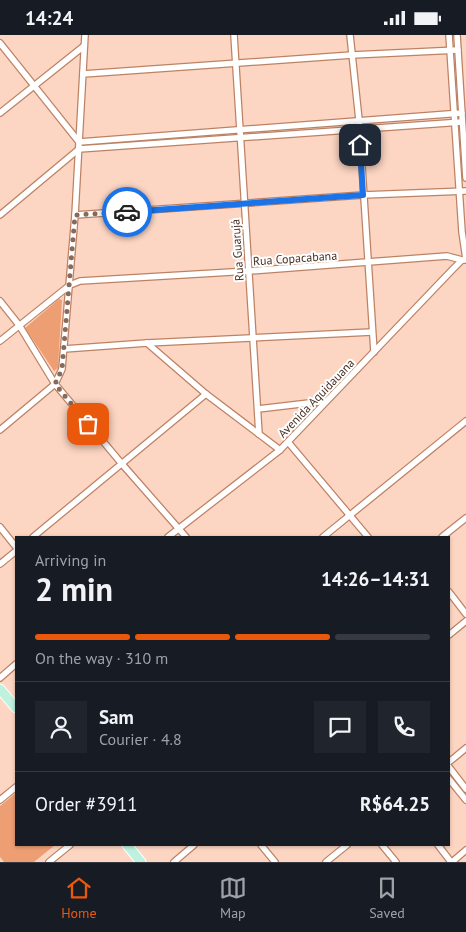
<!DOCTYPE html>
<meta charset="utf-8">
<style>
:root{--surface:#171b24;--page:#20242c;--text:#f1f3f6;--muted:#9ea1a6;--line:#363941;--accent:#ea580c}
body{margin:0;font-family:"PT Sans",sans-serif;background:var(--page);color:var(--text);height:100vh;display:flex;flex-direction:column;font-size:19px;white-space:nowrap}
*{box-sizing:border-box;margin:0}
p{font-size:16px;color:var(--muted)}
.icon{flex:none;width:28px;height:28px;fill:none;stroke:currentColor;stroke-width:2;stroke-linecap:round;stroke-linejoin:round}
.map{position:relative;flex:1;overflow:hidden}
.details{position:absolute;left:15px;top:501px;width:435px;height:310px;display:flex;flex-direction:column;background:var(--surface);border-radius:0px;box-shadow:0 1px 4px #0004}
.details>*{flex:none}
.pin{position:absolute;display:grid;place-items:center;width:42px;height:42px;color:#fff;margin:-21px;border-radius:10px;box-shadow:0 2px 8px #0006}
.courier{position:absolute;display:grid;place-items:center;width:50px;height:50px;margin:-25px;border:4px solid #1a73e8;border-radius:50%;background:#fff;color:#222;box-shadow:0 1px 6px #0007}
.headline em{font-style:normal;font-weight:700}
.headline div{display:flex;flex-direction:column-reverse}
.headline{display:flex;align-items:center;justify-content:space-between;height:85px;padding:0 20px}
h1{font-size:32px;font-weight:700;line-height:38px}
.bar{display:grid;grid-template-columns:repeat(4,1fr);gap:8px 5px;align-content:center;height:60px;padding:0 20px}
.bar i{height:6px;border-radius:4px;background:var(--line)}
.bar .selected{background:var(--accent)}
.bar p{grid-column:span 4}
.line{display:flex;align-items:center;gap:12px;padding:0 20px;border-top:1px solid var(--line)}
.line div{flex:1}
.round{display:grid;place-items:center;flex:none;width:52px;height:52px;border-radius:0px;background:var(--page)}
.status{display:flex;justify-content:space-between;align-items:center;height:35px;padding:0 25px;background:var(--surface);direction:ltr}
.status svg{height:14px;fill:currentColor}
.tabs{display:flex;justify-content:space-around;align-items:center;height:70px;border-top:1px solid var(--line);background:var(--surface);font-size:14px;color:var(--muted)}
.tabs a{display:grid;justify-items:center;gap:2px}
.tabs .selected{color:var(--accent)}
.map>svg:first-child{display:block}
</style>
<div class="status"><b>14:24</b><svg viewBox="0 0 49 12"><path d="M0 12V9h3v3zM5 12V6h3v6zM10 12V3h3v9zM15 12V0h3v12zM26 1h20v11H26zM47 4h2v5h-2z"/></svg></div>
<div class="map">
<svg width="466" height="827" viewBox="0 0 466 827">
<rect width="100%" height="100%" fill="#fdd6c3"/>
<g fill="#ee9e73">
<path d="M59,264L62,265L58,333L54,336L25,293Z"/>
<path d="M16,758V810H55L34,827H4L0,822V771Z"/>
</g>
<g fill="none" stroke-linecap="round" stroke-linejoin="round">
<g stroke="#bd8264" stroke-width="8">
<g id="street">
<path d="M234,0L259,399"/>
<path d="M350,0L359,85L374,317"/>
<path d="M449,0L462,197L466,224"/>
<path d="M457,0L466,143"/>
<path d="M0,8L79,107L462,78"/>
<path d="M83,39L352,20L458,15"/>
<path d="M0,78L84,11"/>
<path d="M0,180L79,114L462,87"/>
<path d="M75,180L363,160L466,156"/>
<path d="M0,266L19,290L55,349L122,429L186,502"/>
<path d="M0,306L70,250L80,246L249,236L447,221L462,225"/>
<path d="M147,308L206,359L280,415"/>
<path d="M64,314L147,308L372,297"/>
<path d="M258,374L326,366"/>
<path d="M0,395L55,349L62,334L75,180L85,0"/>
<path d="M288,407L368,502"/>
<path d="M0,492L16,512"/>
<path d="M33,502L206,359"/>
<path d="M168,502L280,415L453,234L462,225H465"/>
<path d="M323,502L466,386"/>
<path d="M442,502L466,483"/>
<path d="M0,529L16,516"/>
<path d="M449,557L466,579"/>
<path d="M449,600L466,586"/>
<path d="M0,643L16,629"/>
<path d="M449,727L466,713"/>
<path d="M449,732L466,754"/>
<path d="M449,744L466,765"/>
<path d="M0,765L16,752"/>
<path d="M261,810L275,827"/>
<path d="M382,810L396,827"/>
<path d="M438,810L451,827"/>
<path d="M49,827L70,810"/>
<path d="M174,827L194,810"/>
<path d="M326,827L347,810"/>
<path d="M452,827L466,815"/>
</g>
</g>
<g stroke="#fff" stroke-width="11">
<g id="primary">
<path d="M0,654L16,673"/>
<path d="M127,810L141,827"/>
</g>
</g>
<use href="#street" stroke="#fff" stroke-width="5.5"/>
<use href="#primary" stroke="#bef1de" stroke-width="9"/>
</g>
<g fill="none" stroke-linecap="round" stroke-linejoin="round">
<path stroke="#886a5b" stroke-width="5" stroke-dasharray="0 9" d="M88,389L55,349L62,334L75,180L127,177"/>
<path stroke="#1a73e8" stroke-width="6" d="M127,177L363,160L360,110"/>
</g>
<g text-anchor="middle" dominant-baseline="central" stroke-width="4" stroke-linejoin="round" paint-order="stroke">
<g font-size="12" fill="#493023" stroke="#fff">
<text transform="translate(237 215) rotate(-94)">Rua Guarujá</text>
<text transform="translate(295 223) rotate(-4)">Rua Copacabana</text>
<text transform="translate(316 363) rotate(-46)">Avenida Aquidauana</text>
</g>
</g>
</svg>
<div class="pin" style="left:88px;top:389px;background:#ea580c"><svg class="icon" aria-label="bag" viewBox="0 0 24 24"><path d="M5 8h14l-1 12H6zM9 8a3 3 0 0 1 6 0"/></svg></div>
<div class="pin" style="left:360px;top:110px;background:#1f2937"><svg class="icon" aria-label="home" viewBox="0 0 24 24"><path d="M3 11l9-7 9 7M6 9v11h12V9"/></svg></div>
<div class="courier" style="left:127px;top:177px"><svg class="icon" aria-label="car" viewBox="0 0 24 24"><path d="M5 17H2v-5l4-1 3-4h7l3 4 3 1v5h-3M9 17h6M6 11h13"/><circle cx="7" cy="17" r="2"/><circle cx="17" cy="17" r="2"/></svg></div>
<section class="details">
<div class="headline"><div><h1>2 min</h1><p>Arriving in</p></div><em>14:26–14:31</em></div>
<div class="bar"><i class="selected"></i><i class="selected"></i><i class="selected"></i><i></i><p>On the way · 310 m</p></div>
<div class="line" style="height:90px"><a class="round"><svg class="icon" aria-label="person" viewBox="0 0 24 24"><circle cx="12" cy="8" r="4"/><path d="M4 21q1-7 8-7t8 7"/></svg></a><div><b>Sam</b><p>Courier · 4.8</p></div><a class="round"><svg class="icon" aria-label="chat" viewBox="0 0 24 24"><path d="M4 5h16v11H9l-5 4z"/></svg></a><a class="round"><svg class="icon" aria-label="phone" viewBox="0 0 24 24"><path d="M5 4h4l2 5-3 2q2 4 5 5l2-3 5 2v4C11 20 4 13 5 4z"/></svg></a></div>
<div class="line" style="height:65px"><div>Order #3911</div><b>R$64.25</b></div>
</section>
</div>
<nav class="tabs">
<a class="selected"><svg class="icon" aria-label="home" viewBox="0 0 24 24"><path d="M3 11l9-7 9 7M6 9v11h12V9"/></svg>Home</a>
<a><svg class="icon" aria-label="map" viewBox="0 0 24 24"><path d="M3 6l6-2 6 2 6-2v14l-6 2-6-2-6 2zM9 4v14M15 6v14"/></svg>Map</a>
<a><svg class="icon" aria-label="saved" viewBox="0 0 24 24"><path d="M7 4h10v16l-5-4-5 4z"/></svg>Saved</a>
</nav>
